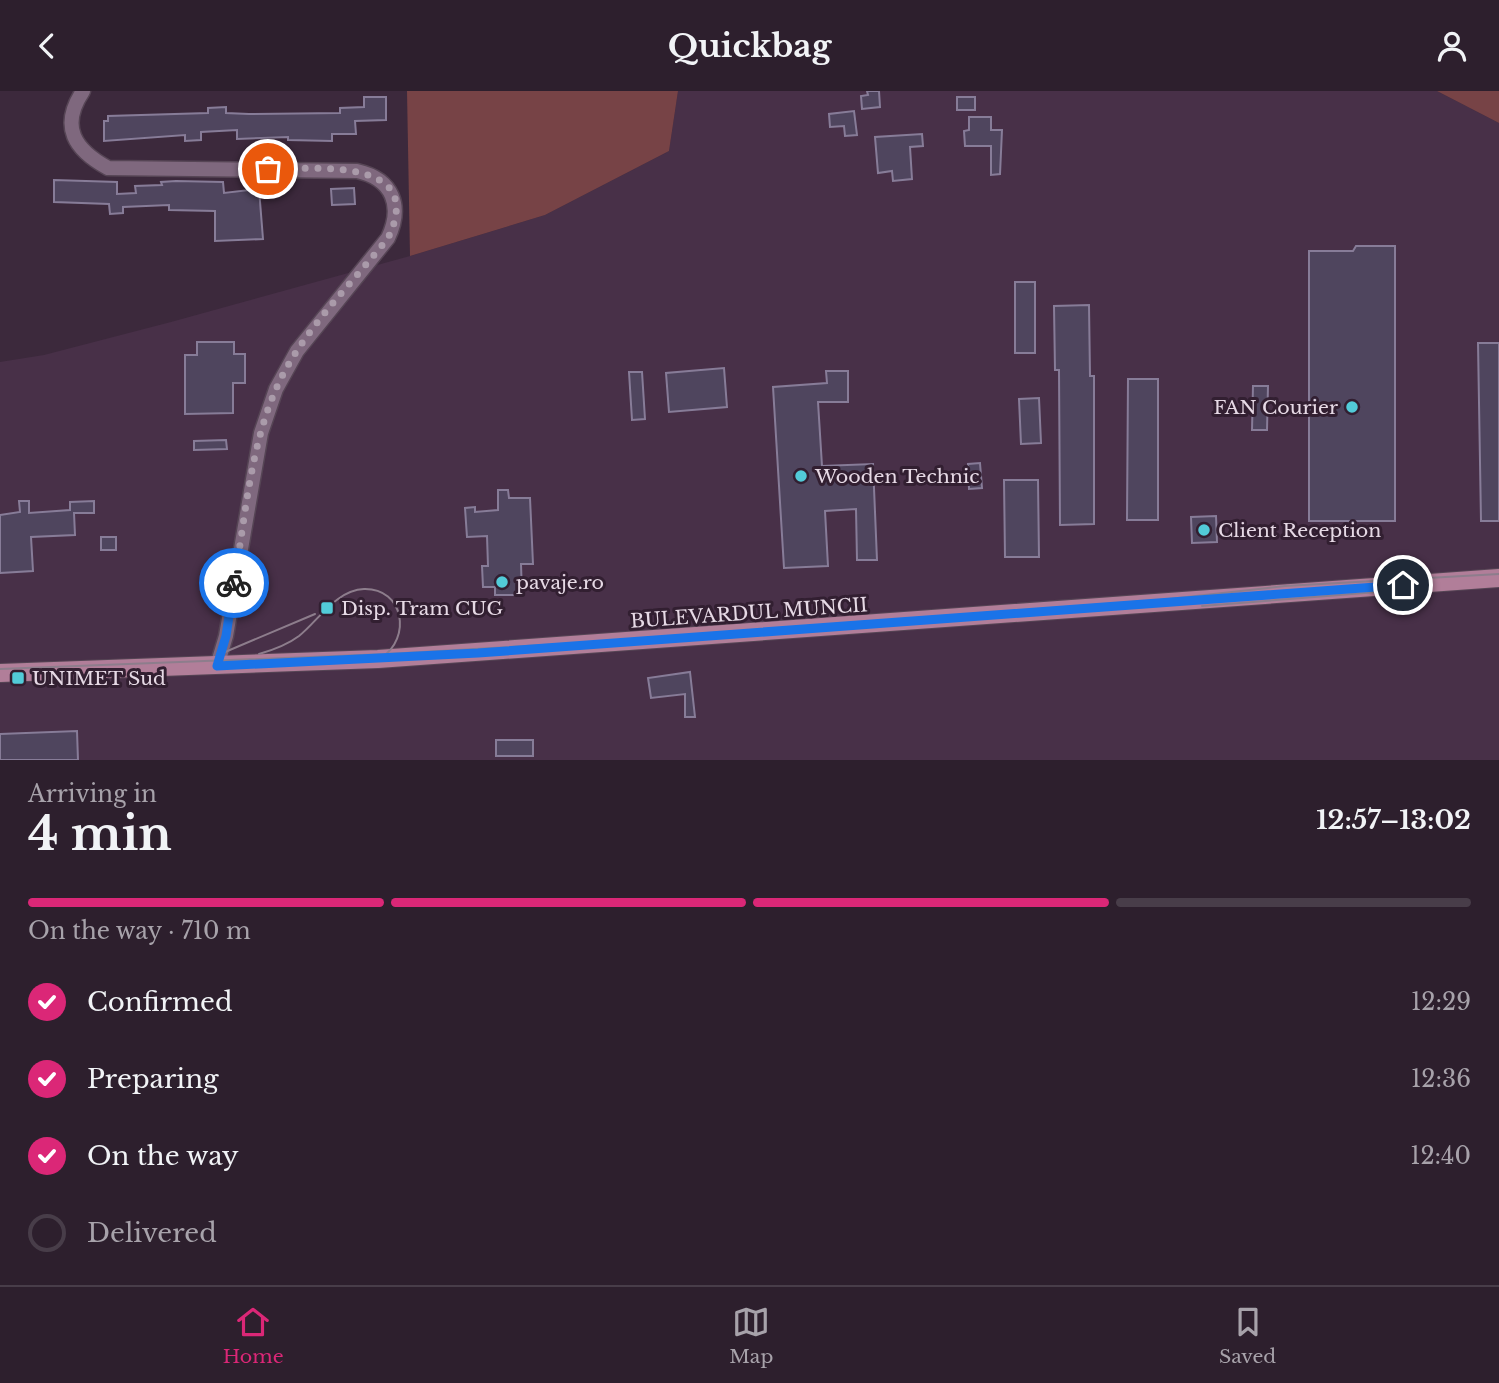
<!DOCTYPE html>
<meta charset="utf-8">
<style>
:root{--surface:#2d1f2d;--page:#392c39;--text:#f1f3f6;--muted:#a7a2aa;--line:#483d49;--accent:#db2777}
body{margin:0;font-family:"Libre Baskerville",serif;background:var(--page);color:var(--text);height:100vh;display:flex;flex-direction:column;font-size:26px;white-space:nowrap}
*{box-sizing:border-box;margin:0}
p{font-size:23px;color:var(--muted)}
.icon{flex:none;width:38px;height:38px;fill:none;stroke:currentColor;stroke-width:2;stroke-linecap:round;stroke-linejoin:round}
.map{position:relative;height:669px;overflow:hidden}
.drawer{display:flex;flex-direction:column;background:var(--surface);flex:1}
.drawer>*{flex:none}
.pin{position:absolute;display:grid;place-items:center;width:60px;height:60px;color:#fff;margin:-30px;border:4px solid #fff;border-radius:50%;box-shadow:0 2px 7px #0007}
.courier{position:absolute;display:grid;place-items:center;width:70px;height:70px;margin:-35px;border:5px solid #1a73e8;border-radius:50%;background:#fff;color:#222;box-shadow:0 2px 9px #0007}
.head em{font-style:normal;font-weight:700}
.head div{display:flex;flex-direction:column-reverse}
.head{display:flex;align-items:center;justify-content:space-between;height:119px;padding:0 28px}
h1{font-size:46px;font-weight:700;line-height:52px}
.bar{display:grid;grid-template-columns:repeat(4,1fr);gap:10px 7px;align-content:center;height:84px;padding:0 28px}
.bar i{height:9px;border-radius:5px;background:var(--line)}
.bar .active{background:var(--accent)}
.bar p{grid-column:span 4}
ol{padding:0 28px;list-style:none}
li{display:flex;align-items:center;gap:21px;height:77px}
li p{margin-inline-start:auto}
li .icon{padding:7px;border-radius:50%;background:var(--accent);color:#fff;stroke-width:4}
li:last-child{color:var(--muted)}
li i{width:38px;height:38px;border:4px solid var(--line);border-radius:50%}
header{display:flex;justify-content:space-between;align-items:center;height:91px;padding:0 28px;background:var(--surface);font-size:32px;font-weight:700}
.tab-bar{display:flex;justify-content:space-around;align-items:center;height:98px;border-top:2px solid var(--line);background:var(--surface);font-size:19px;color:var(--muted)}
.tab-bar a{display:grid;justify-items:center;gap:4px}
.tab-bar .active{color:var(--accent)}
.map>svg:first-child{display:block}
</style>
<header><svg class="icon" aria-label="back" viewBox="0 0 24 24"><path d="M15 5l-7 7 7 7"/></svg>Quickbag<svg class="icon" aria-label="person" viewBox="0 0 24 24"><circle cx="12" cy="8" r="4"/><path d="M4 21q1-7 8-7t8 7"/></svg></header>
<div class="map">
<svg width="1499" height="669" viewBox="0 0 1499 669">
<rect width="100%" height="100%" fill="#3c293c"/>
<path fill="#483048" d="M678,0H1437L1499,32V669H0V271L44,264L171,231L410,165L545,124L669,60Z"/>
<g fill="#774346">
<path d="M407,0H678L669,60L545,124L410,165Z"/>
<path d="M1437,0H1499V32Z"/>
</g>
<g fill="#4f455e" stroke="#877c98" stroke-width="2">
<path d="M867,0H879L880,16L862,18L861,5L868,4Z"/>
<path d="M364,6H386V29L355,30L356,43H332V50L288,49V46L237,48V39L201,41V49L185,50V44L104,50V30H108V25L208,22V17L226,16V22L249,23L340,22V17L364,16Z"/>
<rect x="957" y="6" width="18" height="13"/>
<path d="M854,20L857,44L845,45L844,35L830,36L829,23Z"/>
<path d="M969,26H991V39H1002L1000,83L991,84V55H965L964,40L969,39Z"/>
<path d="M922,43L923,55L910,56L912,88L893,90L892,80L878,82L875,46Z"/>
<path d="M54,89L117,91V103L136,102L135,95L162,94L161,91L176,90L223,91L224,102L259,98L263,148L215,150V120L169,119V114L123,116V122L110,123L109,113L54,111Z"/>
<path d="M354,97L355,113L332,114L331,98Z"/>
<path d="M1356,155H1395V430H1309V160H1353Z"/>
<rect x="1015" y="191" width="20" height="71"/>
<path d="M1089,214L1090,285H1094V433L1060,434L1059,279H1055L1054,215Z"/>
<path d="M197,251H234V263H245V292H233V322L185,323V264H197Z"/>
<path d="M1478,252H1499V430H1481Z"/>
<path d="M724,277L727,316L669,321L666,282Z"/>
<path d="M826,280H848V311H818L822,375L873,373L877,469H857L856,418L825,420L828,475L784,477L773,296L827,292Z"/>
<path d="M629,281H642L645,328L632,329Z"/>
<path d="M1128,288H1158V429H1127Z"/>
<path d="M1253,295H1268L1267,339H1252Z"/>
<path d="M1039,307L1041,352L1021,353L1019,308Z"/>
<path d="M226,349L227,358L194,359V350Z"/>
<path d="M980,372L982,397L969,398L968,373Z"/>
<path d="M1004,389H1038L1039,466H1005Z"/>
<path d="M498,399H508L509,407H530L533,473H521L522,504H495V496H483L482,475H488L487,445L467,446L465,417L475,416V421L498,419Z"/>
<path d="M19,410H29V422L70,419V411L94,410V422H74L75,444L31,446L33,480L0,482V424L20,421Z"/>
<path d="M1216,425L1217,451L1192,452L1191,426Z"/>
<rect x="101" y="446" width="15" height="13"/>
<path d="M690,581L695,626H685V603L651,607L648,587Z"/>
<path d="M77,640L78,669H0V643Z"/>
<rect x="496" y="649" width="37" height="16"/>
</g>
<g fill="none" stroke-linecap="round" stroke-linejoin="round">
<g stroke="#564555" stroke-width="17">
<path id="minor" d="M83,0C59,36 75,59 108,77L357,80C393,88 403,115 388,147L297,260L276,298L261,342L226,545L217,575"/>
</g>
<g stroke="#564555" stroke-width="20">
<path id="primary" d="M0,582L378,568L1499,487"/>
</g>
<use href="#minor" stroke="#7f687e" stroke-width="14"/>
<use href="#primary" stroke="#b17e99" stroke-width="18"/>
<g stroke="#8d7d8c" stroke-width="2">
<path d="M1202,515L1415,498"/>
<path d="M259,563C273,559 287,554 299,545C318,530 336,499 364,498C404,497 412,547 381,567"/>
<path d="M218,564L315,523"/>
<path d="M0,578L387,563L577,552L1160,509L1285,495L1499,483"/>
</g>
</g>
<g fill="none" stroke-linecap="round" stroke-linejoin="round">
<path stroke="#aa9baa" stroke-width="7" stroke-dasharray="0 12.6" d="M234,492C245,429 250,357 276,298C301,241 350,195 388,147C428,65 314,78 268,78"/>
<path stroke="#1a73e8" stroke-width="9" d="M234,492L226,545L217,575L478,562L1403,494"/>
</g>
<g fill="#52cbd8" stroke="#321f31" stroke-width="2.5">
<circle cx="1352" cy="316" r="7"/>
<circle cx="801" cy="385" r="7"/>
<circle cx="1204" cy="439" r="7"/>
<circle cx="502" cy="491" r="7"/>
<rect x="320" y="510" width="14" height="14" rx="3.5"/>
<rect x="11" y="580" width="14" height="14" rx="3.5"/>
</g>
<g text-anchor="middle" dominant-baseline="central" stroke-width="6" stroke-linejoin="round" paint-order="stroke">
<g font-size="19" fill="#e6d9e5" stroke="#321f31" text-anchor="start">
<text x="1338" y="316" text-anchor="end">FAN Courier</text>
<text x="815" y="385">Wooden Technic</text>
<text x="1218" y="439">Client Reception</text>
<text x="516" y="491">pavaje.ro</text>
<text x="341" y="517">Disp. Tram CUG</text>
<text x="32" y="587">UNIMET Sud</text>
</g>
<g font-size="19" fill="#e6d9e5" stroke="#321f31">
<text transform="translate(749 522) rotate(-4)">BULEVARDUL MUNCII</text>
</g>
</g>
</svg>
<div class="pin" style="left:268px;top:78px;background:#ea580c"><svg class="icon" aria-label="bag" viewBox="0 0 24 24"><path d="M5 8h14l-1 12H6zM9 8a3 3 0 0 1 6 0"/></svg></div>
<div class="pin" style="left:1403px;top:494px;background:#1f2937"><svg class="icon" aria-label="home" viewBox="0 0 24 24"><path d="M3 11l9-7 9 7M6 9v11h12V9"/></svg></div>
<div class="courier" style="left:234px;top:492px"><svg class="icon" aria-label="bike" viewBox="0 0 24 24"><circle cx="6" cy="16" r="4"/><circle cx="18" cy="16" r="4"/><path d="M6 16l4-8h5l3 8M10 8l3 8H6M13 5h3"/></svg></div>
</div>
<section class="drawer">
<div class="head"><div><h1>4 min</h1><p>Arriving in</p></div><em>12:57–13:02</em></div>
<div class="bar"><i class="active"></i><i class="active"></i><i class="active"></i><i></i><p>On the way · 710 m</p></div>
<ol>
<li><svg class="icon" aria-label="check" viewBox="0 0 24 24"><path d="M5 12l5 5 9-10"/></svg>Confirmed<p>12:29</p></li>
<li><svg class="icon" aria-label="check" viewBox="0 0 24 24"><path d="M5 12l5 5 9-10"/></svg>Preparing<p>12:36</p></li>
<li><svg class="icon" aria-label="check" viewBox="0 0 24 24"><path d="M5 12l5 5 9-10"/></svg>On the way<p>12:40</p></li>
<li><i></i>Delivered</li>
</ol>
</section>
<nav class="tab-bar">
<a class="active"><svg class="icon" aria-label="home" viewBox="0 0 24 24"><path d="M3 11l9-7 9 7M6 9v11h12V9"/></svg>Home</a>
<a><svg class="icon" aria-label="map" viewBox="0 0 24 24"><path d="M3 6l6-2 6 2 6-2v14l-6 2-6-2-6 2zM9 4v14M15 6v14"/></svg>Map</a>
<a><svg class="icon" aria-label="saved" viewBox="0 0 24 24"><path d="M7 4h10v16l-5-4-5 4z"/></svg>Saved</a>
</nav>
